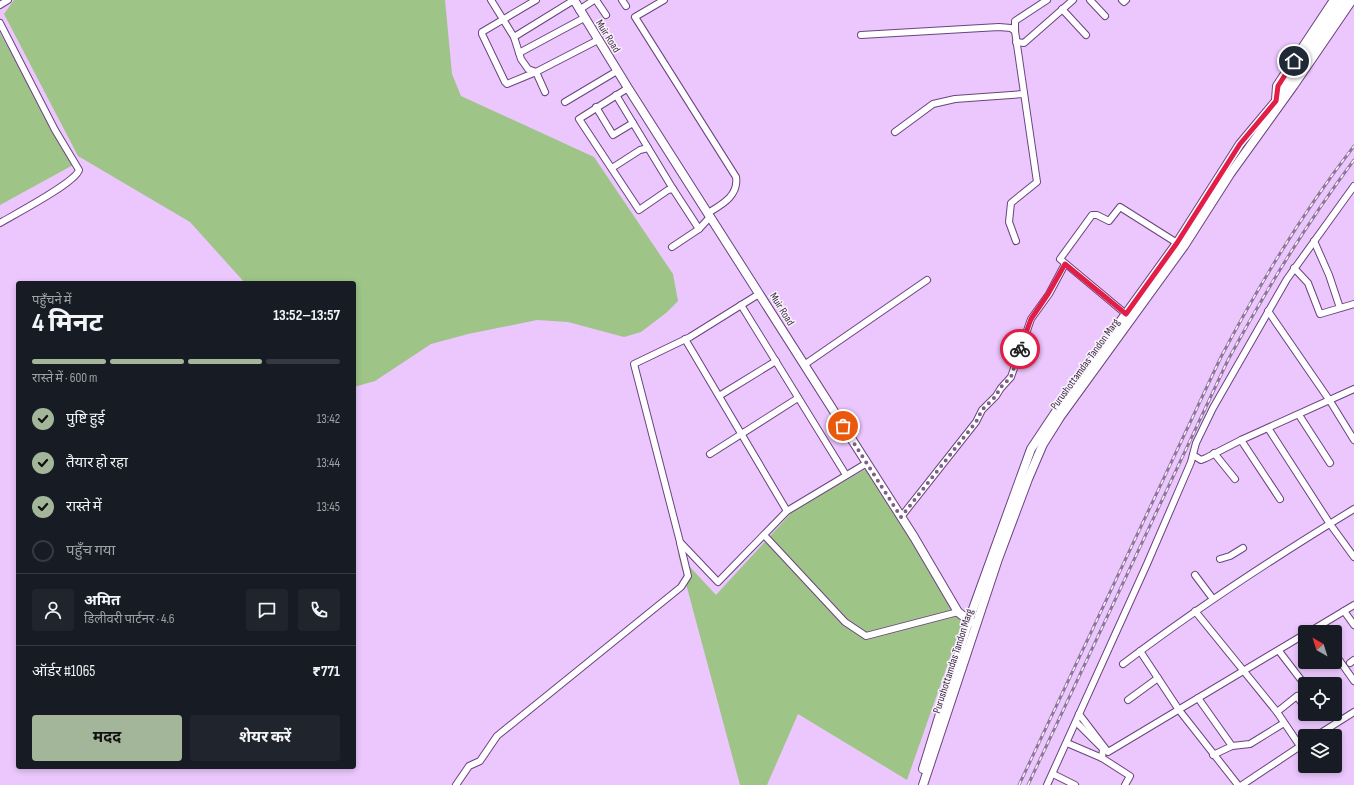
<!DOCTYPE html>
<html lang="hi">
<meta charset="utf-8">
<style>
:root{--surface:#171b24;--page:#20242c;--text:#f1f3f6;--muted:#9ea1a6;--line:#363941;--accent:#a3b699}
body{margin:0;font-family:"Sofia Sans Condensed","Noto Sans Devanagari",sans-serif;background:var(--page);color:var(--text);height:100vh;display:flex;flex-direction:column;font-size:15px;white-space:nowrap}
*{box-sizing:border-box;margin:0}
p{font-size:13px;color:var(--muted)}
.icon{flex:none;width:22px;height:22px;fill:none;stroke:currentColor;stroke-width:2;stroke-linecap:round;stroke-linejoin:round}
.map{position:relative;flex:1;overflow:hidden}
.drawer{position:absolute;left:16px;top:281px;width:340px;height:488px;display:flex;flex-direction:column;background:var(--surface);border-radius:4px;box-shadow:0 2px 6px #0003}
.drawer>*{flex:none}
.needle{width:26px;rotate:321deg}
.tools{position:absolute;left:1298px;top:625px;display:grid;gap:8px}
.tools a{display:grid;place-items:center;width:44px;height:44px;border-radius:4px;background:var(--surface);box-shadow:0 2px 6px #0003;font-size:20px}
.pin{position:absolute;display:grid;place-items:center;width:34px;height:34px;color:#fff;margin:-17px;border:2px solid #fff;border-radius:50%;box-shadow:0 1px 4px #0007}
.courier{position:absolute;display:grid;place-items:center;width:40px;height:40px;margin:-20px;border:3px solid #e11d48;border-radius:50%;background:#fff;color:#222;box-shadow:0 1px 5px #0007}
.headline em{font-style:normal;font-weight:700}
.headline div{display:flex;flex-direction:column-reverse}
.headline{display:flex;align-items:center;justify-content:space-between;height:68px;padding:0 16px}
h1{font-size:26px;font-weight:700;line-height:30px}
.bar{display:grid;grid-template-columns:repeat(4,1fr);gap:6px 4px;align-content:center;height:48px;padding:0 16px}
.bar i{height:5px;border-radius:3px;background:var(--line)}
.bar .active{background:var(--accent)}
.bar p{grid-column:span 4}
.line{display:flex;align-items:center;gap:10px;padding:0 16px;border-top:1px solid var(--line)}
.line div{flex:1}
.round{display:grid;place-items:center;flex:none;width:42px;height:42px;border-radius:4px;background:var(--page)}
ol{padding:0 16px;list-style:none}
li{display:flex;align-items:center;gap:12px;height:44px}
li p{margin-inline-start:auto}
li .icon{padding:4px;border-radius:50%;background:var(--accent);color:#111;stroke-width:4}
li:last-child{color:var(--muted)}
li i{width:22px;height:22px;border:2px solid var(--line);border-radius:50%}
.cta{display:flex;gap:8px;margin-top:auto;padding:8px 16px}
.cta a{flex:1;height:46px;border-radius:4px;background:var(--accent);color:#111;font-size:16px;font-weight:700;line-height:46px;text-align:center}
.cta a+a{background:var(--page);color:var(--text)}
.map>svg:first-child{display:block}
</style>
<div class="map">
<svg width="1354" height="785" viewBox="0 0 1354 785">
<rect width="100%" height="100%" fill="#ebc7fd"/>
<g fill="#9ec487">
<path d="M14,0H445L452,74L461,96L594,157L673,274L678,301L666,313L641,332L624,337L568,322L537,320L468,334L431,344L375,381L354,387V283H245L190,222L78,156L4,14Z"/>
<path d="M0,33L73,165L0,205Z"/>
<path d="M866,469L958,612L961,626L907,780L798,714L767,785H740L678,554L716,595L794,510Z"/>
</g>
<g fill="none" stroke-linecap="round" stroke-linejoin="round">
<g stroke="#6b437e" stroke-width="8">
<g id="minor">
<path d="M491,0L514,37L521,59L528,69L536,72L598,40"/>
<path d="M536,0L482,32V34L505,82L507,84L536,72L545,92"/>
<path d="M596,0L606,15"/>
<path d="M622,0L626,6"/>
<path d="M664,0L635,17L736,177C739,196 721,205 708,213"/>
<path d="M1090,0L1105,16"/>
<path d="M1122,0L1124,2L1126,0"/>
<path d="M0,5L8,0"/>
<path d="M1062,9L1086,35"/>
<path d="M579,10L594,0"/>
<path d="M0,23L55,130L79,170C75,183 15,214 0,223"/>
<path d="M861,35L999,27L1011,28L1015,31"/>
<path d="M514,37L574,0"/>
<path d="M1016,42L1024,43L1073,0"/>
<path d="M519,53L584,18"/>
<path d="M628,88L579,119L639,210L668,190L673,189"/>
<path d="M616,95L673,189L699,229"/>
<path d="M565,102L617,71"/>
<path d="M596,107L613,135L633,123"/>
<path d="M895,132L933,104L955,99L1024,94"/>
<path d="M612,168L640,150L648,148"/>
<path d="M1016,241L1009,222L1011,203L1037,182L1015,31V21L1047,0"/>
<path d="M1314,241L1329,275L1340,308"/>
<path d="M672,247L699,229L710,217"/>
<path d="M1294,268L1308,283L1320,314L1354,304"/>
<path d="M759,294L690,337L634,364L680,542L718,582L787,511L867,463"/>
<path d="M741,305L846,475"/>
<path d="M1268,311L1330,401L1354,440"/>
<path d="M1126,314L1060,259L1092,215H1097L1109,221L1120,207L1177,243"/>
<path d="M685,339L787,511"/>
<path d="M804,365L927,280"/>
<path d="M719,396L776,361"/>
<path d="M1299,415L1330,463"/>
<path d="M1268,428L1330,524L1354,557"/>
<path d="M1241,440L1280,499"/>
<path d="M1214,453L1235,479"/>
<path d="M710,454L798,398"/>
<path d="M1193,455L1201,460L1206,458L1241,440L1354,389"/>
<path d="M901,517L976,422L982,410L996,396L1001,388L1011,377L1031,319L1049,294L1065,264"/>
<path d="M764,535L845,622L866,636L958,612"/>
<path d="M1220,559L1230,556L1243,548"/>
<path d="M1195,575L1213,599"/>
<path d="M1195,611L1277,712L1300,746"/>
<path d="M1344,611L1354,625"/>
<path d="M1309,632L1354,605"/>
<path d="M1140,651L1179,710L1238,785"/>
<path d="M1279,651L1305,685"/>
<path d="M1335,654L1354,681"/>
<path d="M1350,663L1354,660"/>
<path d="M1123,664C1197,608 1275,557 1354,509"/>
<path d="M1198,698L1232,746"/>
<path d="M1128,700L1158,678"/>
<path d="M1277,712L1297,696L1305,708"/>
<path d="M1079,714L1108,752L1305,634"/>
<path d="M1076,722L1103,749L1102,758"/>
<path d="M1316,736L1354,712"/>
<path d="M1067,743L1102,758L1130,776L1125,785"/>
<path d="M1213,755L1232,746L1250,744L1284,723"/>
<path d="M1053,774L1075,785"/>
<path d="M456,785L469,766L480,761L497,736L681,587L688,576L680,543"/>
<path d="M1047,785L1147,564L1191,462L1196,443L1213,408L1287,279L1354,186"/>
<path d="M1242,785L1305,743"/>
</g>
</g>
<g stroke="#6b437e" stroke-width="10">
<g id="major">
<path d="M574,0L628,88L914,537L958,612L971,622"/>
<path d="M1276,100L1277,86L1334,0"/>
<path d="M923,769L969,620L1031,449L1065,398L1177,243L1240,144L1276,101L1343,0"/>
<path d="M923,785L998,559L1028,479L1043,444L1060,417L1184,246L1230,174L1294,85L1352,0"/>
</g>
</g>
<use href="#minor" stroke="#fff" stroke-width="6"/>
<use href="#major" stroke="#fff" stroke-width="8"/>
<g stroke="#8f749c" stroke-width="3">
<g id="rail">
<path d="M1019,785L1221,357C1260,283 1303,212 1354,146"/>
<path d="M1028,785L1228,360C1266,290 1306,224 1354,160"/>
</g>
</g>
<use href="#rail" stroke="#faf5fc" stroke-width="1.5" stroke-dasharray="4.5" stroke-linecap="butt"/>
</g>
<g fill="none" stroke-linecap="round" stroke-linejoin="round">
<path stroke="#7a6286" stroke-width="4" stroke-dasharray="0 7.2" d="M843,426L901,517L976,422L982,410L996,396L1000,388L1011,377L1020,349"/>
<path stroke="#e11d48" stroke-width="5" d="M1020,349L1031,319L1048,294L1065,264L1126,314L1177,243L1240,144L1276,101L1278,86L1294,61"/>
</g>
<g text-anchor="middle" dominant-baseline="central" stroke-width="3" stroke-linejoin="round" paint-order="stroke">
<g font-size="11" fill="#3d2b46" stroke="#faf5fc">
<text transform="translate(608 36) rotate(58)">Muir Road</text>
<text transform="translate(782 309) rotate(58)">Muir Road</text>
<text transform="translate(1085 364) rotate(-54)">Purushottamdas Tandon Marg</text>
<text transform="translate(953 661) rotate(-72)">Purushottamdas Tandon Marg</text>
</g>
</g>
</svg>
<div class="tools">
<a><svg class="needle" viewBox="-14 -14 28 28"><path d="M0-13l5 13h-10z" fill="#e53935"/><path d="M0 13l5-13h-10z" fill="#9ea1a6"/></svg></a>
<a><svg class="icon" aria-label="locate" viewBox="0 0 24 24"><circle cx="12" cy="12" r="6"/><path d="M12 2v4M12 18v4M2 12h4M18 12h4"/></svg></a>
<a><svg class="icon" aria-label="layers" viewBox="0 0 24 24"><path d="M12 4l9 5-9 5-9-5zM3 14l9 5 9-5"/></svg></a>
</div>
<div class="pin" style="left:843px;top:426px;background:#ea580c"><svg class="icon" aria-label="bag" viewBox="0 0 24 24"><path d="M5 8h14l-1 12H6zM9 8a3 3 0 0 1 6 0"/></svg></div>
<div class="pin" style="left:1294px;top:61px;background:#1f2937"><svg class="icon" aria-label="home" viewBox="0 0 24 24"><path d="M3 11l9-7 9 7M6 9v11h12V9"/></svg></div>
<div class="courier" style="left:1020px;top:349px"><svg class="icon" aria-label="bike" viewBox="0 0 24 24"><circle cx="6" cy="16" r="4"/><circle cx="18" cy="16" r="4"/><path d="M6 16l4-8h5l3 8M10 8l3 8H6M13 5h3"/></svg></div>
<section class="drawer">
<div class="headline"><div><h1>4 मिनट</h1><p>पहुँचने में</p></div><em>13:52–13:57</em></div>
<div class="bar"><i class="active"></i><i class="active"></i><i class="active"></i><i></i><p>रास्ते में · 600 m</p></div>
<ol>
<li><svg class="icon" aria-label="check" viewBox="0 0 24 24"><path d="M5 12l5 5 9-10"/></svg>पुष्टि हुई<p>13:42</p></li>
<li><svg class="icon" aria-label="check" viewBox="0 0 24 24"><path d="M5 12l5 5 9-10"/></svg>तैयार हो रहा<p>13:44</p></li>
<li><svg class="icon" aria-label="check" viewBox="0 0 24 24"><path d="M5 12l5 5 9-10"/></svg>रास्ते में<p>13:45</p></li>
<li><i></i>पहुँच गया</li>
</ol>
<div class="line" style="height:72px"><a class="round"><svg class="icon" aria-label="person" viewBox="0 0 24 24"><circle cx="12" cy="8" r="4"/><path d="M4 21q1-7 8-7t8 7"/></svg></a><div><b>अमित</b><p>डिलीवरी पार्टनर · 4.6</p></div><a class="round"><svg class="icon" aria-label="chat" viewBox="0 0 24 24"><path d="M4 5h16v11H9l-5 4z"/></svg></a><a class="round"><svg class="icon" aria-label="phone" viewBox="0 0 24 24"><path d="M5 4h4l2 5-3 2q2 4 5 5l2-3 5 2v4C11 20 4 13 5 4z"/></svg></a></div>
<div class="line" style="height:52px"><div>ऑर्डर #1065</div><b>₹771</b></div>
<div class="cta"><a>मदद</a><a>शेयर करें</a></div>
</section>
</div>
